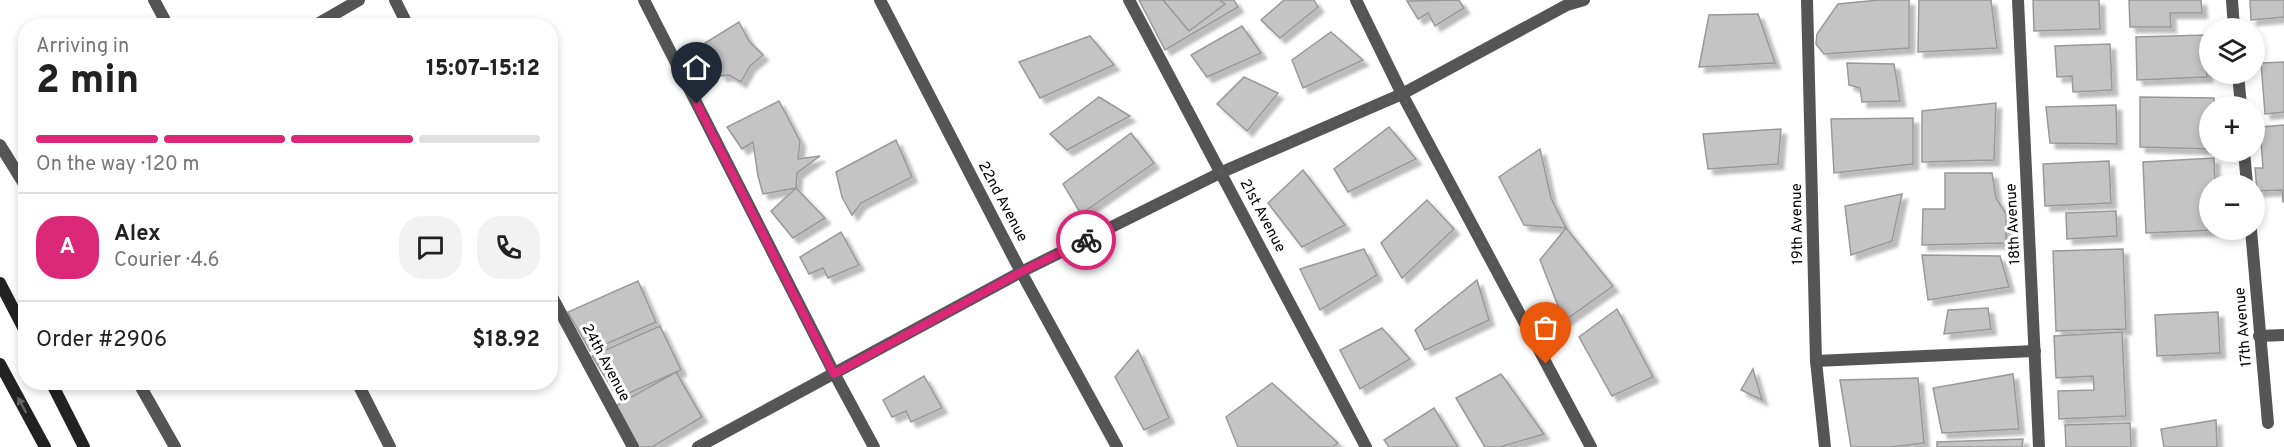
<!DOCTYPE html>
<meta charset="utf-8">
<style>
:root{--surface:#fff;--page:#f2f2f2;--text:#222;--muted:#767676;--line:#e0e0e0;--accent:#db2777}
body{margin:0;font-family:Overpass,sans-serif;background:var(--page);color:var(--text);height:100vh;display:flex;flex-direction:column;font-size:22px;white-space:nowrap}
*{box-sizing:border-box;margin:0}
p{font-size:20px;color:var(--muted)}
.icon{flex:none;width:33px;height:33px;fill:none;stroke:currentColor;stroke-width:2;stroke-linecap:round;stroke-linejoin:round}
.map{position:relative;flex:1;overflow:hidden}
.drawer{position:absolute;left:18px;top:18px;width:540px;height:372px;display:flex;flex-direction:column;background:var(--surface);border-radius:24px;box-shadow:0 3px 9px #0003}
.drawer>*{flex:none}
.fabs{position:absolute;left:2199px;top:18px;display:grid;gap:12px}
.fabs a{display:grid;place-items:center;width:66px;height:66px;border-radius:50%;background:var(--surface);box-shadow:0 3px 9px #0003;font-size:30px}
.pin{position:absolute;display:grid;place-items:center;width:51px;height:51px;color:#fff;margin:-62px -26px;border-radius:50% 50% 50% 0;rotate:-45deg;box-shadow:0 0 6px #0007}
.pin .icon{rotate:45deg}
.courier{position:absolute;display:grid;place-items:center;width:60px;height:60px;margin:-30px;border:4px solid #db2777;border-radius:50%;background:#fff;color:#222;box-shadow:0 2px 8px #0007}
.headline em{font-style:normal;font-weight:800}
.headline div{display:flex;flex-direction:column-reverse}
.headline{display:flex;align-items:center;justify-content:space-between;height:102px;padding:0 18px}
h1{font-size:39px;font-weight:800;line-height:45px}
.bar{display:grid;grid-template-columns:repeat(4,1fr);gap:9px 6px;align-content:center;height:72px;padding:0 18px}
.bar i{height:8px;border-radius:4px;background:var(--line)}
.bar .on{background:var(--accent)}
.bar p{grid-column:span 4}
.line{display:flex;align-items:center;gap:15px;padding:0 18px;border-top:2px solid var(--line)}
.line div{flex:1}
.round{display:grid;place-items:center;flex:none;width:63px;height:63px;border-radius:24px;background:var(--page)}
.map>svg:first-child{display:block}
</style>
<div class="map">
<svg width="2284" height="447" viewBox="0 0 2284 447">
<defs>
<filter id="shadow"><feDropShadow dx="5.5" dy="5.5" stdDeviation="1.5" flood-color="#0004"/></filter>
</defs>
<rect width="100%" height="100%" fill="#fff"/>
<g fill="#c4c4c4" stroke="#999" stroke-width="1.5" filter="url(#shadow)">
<path d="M1139,0H1234L1238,7L1165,50Z"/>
<path d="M1163,0H1219L1225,4L1189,31Z"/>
<path d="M1284,0H1314L1318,7L1280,38L1261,20Z"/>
<path d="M1459,0L1464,8L1435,26L1428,13L1418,19L1407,1Z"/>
<path d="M1879,0H1909V48L1824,54L1816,44L1817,34L1838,4Z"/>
<path d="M1919,0H1991L1997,48L1918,52Z"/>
<path d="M2033,0H2099L2100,29L2034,31Z"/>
<path d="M2129,0H2201L2202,13H2170L2171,27H2130Z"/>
<path d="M2250,0H2284V17L2251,20Z"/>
<path d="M1758,14L1775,63L1699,67L1709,15Z"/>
<path d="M739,22L749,41L763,55L750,66L741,82L729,75L721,76L705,43Z"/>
<path d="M1242,26L1261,53L1207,77L1191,55Z"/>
<path d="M1331,32L1363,60L1303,88L1292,60Z"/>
<path d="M2206,35L2207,77L2137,80L2136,37Z"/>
<path d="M1090,36L1114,65L1040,98L1019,62Z"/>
<path d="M2110,44L2112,90L2073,92L2072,76L2057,77L2055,46Z"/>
<path d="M2284,62V112L2265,114L2261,63Z"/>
<path d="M1847,63L1894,64L1900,101L1862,102L1860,88L1849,85Z"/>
<path d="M1244,77L1278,93L1247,131L1217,104Z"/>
<path d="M1099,97L1130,116L1067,150L1050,134Z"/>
<path d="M2140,97L2214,98V106H2210V149L2140,147Z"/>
<path d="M779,101L800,141L798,159L820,156L797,173L796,188L763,194L758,176L753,142L742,149L727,127Z"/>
<path d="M1996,103L1994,160L1922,162V111Z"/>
<path d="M2116,105L2117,144L2050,143L2046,107Z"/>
<path d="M1913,118V164L1834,173L1831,119Z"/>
<path d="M2284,125V202H2283L2282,190L2257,191L2255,168H2263L2260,127Z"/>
<path d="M1389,127L1416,159L1348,192L1334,169Z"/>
<path d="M1781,129L1778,164L1708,169L1703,134Z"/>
<path d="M1131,133L1154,163L1081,214L1063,184Z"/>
<path d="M896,140L912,177L861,203L852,215L842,197L836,172Z"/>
<path d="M1540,149L1551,198L1566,228L1524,225L1499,177Z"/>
<path d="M2214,158L2215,184H2210V230H2217L2146,233L2143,162Z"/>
<path d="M2109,161L2111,203L2045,206L2043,164Z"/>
<path d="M1303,170L1345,225L1302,247L1268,203Z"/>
<path d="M1945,173H1992L1996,198L2006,214V243L1922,245L1923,209H1945Z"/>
<path d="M796,188L825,218L793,238L771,211Z"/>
<path d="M1902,194L1892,241L1851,255L1845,206Z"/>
<path d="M1427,200L1454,229L1402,278L1381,243Z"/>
<path d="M2116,211L2117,236L2067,239L2066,213Z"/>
<path d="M1566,228L1613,286L1564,321L1540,260Z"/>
<path d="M841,232L859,265L828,278L823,268L809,274L800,257Z"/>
<path d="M1364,249L1377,275L1320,310L1300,269Z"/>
<path d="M2123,249L2126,329L2056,331L2053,251Z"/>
<path d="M1922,255L2000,256L2009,287L1928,300Z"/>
<path d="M1477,280L1489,320L1425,350L1415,330Z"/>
<path d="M638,281L656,322L590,351L568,312Z"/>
<path d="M1988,308L1991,329L1944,334L1948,310Z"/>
<path d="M1617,309L1653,377L1612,396L1579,337Z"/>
<path d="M2218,312L2220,353L2157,356L2155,315Z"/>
<path d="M660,326L681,370L618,398L592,356Z"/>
<path d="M1382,328L1410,359L1360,389L1340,350Z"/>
<path d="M2122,332L2126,416L2059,419L2058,391L2094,390L2093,376L2056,378L2054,336Z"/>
<path d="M1138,350L1169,418L1144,430L1115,377Z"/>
<path d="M1753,369L1762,400L1741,390Z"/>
<path d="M676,372L702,417L652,447H639L612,408Z"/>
<path d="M1501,374L1544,434L1500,447H1485L1456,398Z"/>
<path d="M2013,374L2019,429L1942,433L1933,388Z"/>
<path d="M924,376L942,408L911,422L906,411L892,417L883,400Z"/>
<path d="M1918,378L1924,443L1891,447H1851L1840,380Z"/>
<path d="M1272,383L1338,443L1332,447H1238L1226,417Z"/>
<path d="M1434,408L1458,447H1389L1384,440Z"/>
<path d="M2216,420L2217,447H2164L2161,429Z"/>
<path d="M2130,423L2131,447H2066L2065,425Z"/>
<path d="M2023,439L2022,447H1937V442Z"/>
</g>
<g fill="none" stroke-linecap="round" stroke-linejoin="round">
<g stroke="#555" stroke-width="12">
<path d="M0,145L26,187"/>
<path d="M138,382L175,447"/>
</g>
<g stroke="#555" stroke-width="12">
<path d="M154,0L168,26"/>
<path d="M395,0L408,26"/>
<path d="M644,0L834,373L874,447"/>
<path d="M880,0L1021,272L1117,447"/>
<path d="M1129,0L1366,447"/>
<path d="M1356,0L1402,94L1591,447"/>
<path d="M1807,0L1816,361L1825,447"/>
<path d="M2018,0L2039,447"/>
<path d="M2232,0L2234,28"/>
<path d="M314,26L359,0"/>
<path d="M2238,74L2241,106"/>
<path d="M2244,152L2247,184"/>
<path d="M2251,230L2268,423"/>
<path d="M550,293L633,447"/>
<path d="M2259,336L2284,335"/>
<path d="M1816,361L2035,351"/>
<path d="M357,382L390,447"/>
<path d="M698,447L1021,272L1222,172L1402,94L1567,5L1584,0"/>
</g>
<g stroke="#222" stroke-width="12">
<path d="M0,283L26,333"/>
<path d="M0,364L45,447"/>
<path d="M51,382L84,447"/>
</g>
</g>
<defs><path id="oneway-solid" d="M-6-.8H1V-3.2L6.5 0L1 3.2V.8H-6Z" transform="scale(1.5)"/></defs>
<use fill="#646464" href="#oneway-solid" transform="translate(22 405) rotate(-118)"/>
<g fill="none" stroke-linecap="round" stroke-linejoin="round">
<path stroke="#595959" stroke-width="6" stroke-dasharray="0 10.8" d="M1086,240L1222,172L1402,94L1546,364"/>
<path stroke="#db2777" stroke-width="8" d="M697,104L834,374L1021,272L1086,240"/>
</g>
<g text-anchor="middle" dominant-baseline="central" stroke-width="6" stroke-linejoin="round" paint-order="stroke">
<g font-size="15" fill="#000" stroke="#fff">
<text transform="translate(1002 202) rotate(62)">22nd Avenue</text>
<text transform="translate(1262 216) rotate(62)">21st Avenue</text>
<text transform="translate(1798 224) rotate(-91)">19th Avenue</text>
<text transform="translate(2014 224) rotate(-93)">18th Avenue</text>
<text transform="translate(2244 327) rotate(-95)">17th Avenue</text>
<text transform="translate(605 363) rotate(62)">24th Avenue</text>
</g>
</g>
</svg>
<div class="fabs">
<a><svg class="icon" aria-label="layers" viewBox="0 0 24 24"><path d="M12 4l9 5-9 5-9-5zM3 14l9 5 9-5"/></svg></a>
<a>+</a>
<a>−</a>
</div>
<div class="pin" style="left:1546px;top:364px;background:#ea580c"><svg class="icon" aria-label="bag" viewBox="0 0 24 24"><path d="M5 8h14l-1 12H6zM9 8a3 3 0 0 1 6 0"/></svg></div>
<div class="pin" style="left:697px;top:104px;background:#1f2937"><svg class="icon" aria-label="home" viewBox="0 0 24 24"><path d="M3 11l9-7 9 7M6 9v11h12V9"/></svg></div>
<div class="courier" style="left:1086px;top:240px"><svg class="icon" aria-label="bike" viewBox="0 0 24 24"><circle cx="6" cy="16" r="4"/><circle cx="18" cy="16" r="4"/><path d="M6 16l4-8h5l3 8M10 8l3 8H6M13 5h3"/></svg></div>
<section class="drawer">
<div class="headline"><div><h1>2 min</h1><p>Arriving in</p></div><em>15:07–15:12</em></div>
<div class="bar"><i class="on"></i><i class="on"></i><i class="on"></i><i></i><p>On the way · 120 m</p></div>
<div class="line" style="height:108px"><b class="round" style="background:var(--accent);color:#fff">A</b><div><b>Alex</b><p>Courier · 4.6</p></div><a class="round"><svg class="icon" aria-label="chat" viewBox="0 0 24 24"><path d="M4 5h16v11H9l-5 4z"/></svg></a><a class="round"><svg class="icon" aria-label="phone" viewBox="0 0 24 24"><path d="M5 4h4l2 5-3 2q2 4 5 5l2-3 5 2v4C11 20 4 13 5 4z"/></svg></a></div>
<div class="line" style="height:78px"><div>Order #2906</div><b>$18.92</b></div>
</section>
</div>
